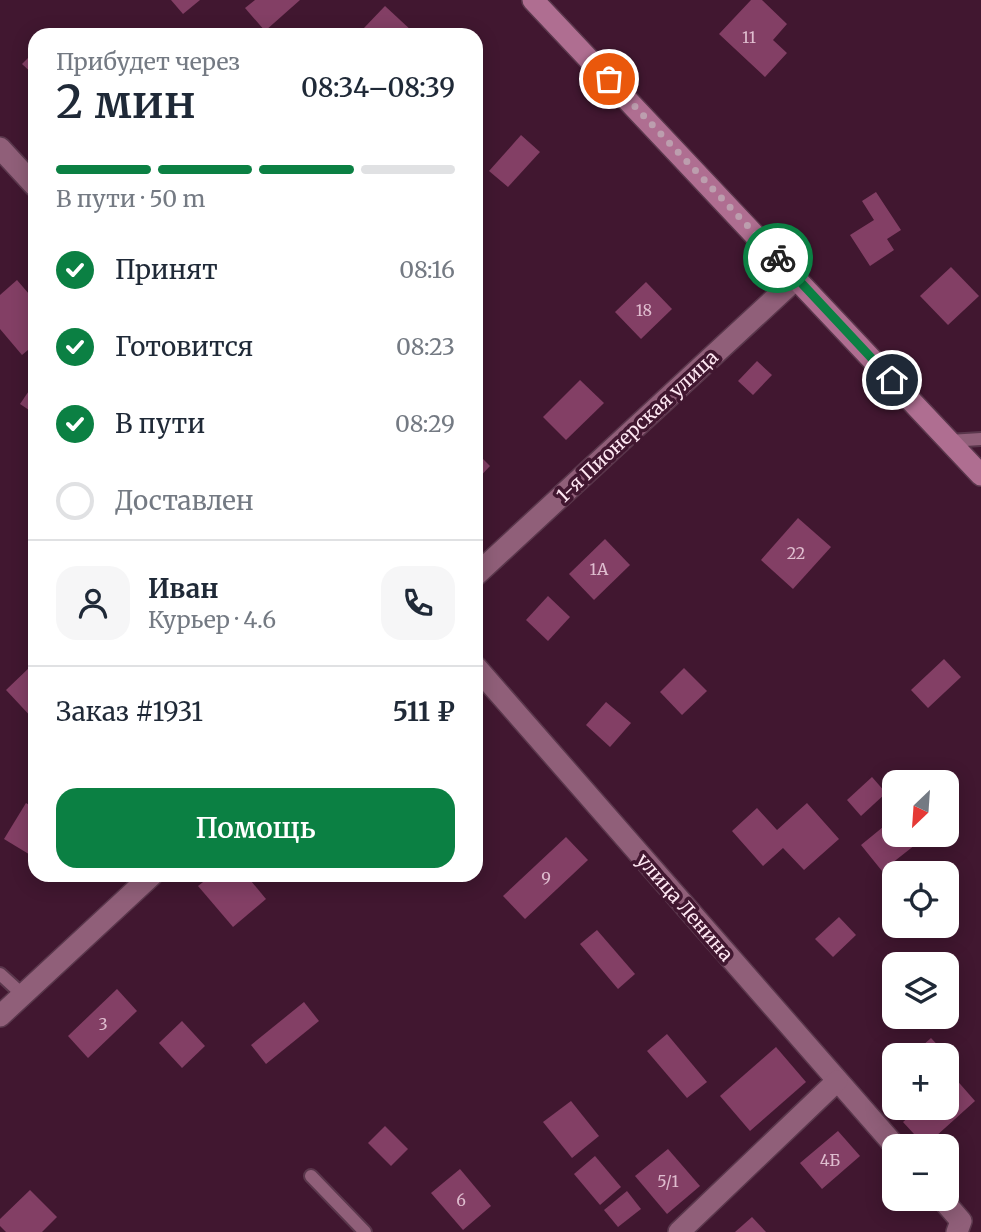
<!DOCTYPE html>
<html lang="ru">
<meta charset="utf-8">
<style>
:root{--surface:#fff;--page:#f6f6f7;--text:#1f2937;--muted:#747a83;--line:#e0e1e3;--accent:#0b8043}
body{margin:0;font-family:Merriweather,serif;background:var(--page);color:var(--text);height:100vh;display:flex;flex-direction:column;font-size:26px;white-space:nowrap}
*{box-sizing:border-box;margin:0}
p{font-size:23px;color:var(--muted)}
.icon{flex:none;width:38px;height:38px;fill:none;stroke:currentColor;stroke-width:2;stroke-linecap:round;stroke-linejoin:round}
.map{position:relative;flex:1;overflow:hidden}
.side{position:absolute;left:28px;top:28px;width:455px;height:854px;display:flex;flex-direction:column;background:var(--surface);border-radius:21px;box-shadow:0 4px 18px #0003}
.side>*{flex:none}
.needle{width:46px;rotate:205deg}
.tools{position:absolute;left:882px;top:770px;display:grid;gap:14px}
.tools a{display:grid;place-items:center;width:77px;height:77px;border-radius:14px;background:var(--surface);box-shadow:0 4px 18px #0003;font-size:35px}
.pin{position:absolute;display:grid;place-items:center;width:60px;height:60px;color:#fff;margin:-30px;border:4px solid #fff;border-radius:50%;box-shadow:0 2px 7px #0007}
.courier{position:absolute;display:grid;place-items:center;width:70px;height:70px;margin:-35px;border:5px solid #0b8043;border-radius:50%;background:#fff;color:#222;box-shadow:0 2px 9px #0007}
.overview em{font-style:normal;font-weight:600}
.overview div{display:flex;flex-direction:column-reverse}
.overview{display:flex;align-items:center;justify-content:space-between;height:119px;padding:0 28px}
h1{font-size:46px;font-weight:600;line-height:52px}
.bar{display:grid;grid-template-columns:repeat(4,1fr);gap:10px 7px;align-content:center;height:84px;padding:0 28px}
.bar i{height:9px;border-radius:5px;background:var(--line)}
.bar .active{background:var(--accent)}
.bar p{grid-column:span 4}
.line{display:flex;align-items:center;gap:18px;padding:0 28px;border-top:2px solid var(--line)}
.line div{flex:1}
.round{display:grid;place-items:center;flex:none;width:74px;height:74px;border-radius:21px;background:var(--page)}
ol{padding:0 28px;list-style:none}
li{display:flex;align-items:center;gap:21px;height:77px}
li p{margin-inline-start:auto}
li .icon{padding:7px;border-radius:50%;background:var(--accent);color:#fff;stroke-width:4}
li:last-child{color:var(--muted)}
li i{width:38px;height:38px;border:4px solid var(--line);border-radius:50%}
.cta{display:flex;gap:14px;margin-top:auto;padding:14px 28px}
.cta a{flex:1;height:80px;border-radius:21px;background:var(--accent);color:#fff;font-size:28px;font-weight:600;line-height:80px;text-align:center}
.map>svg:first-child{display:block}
</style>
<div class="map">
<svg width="981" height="1232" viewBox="0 0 981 1232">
<rect width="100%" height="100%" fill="#411730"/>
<g fill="#833f65">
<path d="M171,0H200L183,14Z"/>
<path d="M255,0H300L265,31L245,8Z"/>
<path d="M751,0H762L787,24L773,40L787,53L765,77L719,34Z"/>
<path d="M385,6L413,32L411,35H369L363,29Z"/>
<path d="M35,51V76L22,64Z"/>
<path d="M521,135L540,152L508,187L489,171Z"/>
<path d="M876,192L901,230L887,239L894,250L870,266L850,235L874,220L862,201Z"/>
<path d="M951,267L979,296L948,325L920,296Z"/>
<path d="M17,280L35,301V344L22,355L0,329V295Z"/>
<path d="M646,282L672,309L641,339L615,312Z"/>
<path d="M757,361L772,375L753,395L738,381Z"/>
<path d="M580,380L604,403L566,440L543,417Z"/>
<path d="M35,382V414L20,404Z"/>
<path d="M476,452L490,466L476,481Z"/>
<path d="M798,518L831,547L793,589L761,560Z"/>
<path d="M605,539L630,565L594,600L569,574Z"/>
<path d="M548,596L570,617L548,641L526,620Z"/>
<path d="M944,659L961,677L928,708L911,690Z"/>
<path d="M31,666L35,670V721L6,690Z"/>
<path d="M684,668L707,691L682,715L660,692Z"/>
<path d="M606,702L631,723L610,747L586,725Z"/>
<path d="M872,777L886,793L861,816L847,800Z"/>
<path d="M26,803L35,809V851L32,856L4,839Z"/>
<path d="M807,803L839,839L804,870L783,848L763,866L732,831L757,808L777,830Z"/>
<path d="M894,818V835H907L915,845L882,871L861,845Z"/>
<path d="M566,837L588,860L525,919L503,896Z"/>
<path d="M212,875H246L266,899L233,927L198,886Z"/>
<path d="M839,917L856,935L833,957L815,939Z"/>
<path d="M597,930L635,974L618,989L580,944Z"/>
<path d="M117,989L137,1011L88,1058L68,1036Z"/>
<path d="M304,1002L319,1021L266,1064L251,1045Z"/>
<path d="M182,1021L205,1046L182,1068L159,1043Z"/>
<path d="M667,1034L707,1082L687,1098L647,1051Z"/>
<path d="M931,1038L947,1055H912Z"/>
<path d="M776,1047L806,1082L750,1131L720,1096Z"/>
<path d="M947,1069L975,1101L925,1146L903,1122L919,1108H947Z"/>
<path d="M571,1101L599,1136L572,1158L543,1122Z"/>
<path d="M385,1126L408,1149L391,1166L368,1143Z"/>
<path d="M838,1131L860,1156L822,1189L800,1163Z"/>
<path d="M668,1149L700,1186L667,1214L635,1176Z"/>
<path d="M595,1156L621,1187L600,1205L574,1174Z"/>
<path d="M460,1169L491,1206L463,1230L431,1193Z"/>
<path d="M30,1190L57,1217L42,1232H6L0,1226V1219Z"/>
<path d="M627,1191L641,1209L618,1227L604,1210Z"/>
<path d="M752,1217L766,1232H735Z"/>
</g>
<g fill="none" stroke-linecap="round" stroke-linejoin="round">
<g stroke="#5a374c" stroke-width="16">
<g id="lane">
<path d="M949,441L981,439"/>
<path d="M0,974L23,995"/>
<path d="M311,1176L365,1232"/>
</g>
</g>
<g stroke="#5a374c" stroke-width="24">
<g id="street">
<path d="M0,148L35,186"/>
<path d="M476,575L797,278"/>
<path d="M476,667L895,1146"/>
<path d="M0,1016L152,875"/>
<path d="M942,1199L961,1221L957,1232"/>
<path d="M679,1232L837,1081"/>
</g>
</g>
<g stroke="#5a374c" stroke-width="24">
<path id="secondary" d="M533,0L981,475"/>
</g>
<use href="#lane" stroke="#905f79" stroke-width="12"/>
<use href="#street" stroke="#905f79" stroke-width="21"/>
<use href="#secondary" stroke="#af6e91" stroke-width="21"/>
</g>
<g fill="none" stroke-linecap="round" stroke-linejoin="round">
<path stroke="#bc9eae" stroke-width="7" stroke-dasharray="0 12.6" d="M609,79L778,258"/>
<path stroke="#0b8043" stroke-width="9" d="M778,258L892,380"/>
</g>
<g text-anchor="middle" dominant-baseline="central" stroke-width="7" stroke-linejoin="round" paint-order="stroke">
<g font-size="16" fill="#dfbdcf">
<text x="749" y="37">11</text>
<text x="644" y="310">18</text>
<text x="796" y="553">22</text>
<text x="599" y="569">1А</text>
<text x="546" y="878">9</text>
<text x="103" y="1024">3</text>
<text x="830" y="1160">4Б</text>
<text x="668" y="1181">5/1</text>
<text x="461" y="1200">6</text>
</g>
<g font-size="19" fill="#fee7f2" stroke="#411730">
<text transform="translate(637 426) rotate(-43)">1-я Пионерская улица</text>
<text transform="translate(685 907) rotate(49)">улица Ленина</text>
</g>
</g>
</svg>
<div class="tools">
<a><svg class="needle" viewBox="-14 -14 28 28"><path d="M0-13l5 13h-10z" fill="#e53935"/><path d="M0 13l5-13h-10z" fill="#747a83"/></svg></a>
<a><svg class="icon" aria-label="locate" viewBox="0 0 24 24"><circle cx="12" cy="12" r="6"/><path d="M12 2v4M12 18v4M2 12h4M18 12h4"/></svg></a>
<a><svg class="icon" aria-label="layers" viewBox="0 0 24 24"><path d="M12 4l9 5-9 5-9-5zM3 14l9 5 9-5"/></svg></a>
<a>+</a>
<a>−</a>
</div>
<div class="pin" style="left:609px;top:79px;background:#ea580c"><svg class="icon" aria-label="bag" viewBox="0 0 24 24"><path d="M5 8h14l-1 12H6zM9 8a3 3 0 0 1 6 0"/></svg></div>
<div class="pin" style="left:892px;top:380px;background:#1f2937"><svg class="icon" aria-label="home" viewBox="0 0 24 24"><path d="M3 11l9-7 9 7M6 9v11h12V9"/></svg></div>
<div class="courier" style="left:778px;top:258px"><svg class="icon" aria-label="bike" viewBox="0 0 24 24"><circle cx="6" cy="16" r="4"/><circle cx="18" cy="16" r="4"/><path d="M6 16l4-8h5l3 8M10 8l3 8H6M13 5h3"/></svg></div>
<section class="side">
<div class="overview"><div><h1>2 мин</h1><p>Прибудет через</p></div><em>08:34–08:39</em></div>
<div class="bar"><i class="active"></i><i class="active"></i><i class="active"></i><i></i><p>В пути · 50 m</p></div>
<ol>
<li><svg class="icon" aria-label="check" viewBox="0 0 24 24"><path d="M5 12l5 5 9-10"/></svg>Принят<p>08:16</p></li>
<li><svg class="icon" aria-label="check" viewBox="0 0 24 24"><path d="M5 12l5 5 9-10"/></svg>Готовится<p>08:23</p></li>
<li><svg class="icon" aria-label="check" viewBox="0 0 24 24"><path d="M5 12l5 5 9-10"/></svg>В пути<p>08:29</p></li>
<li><i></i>Доставлен</li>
</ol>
<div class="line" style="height:126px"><a class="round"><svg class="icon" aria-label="person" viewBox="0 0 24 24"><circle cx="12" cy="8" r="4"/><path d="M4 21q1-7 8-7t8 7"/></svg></a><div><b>Иван</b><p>Курьер · 4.6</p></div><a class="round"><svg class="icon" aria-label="phone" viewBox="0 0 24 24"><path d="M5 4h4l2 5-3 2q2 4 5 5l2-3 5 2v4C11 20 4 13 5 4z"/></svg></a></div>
<div class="line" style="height:91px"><div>Заказ #1931</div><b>511 ₽</b></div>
<div class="cta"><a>Помощь</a></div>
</section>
</div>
